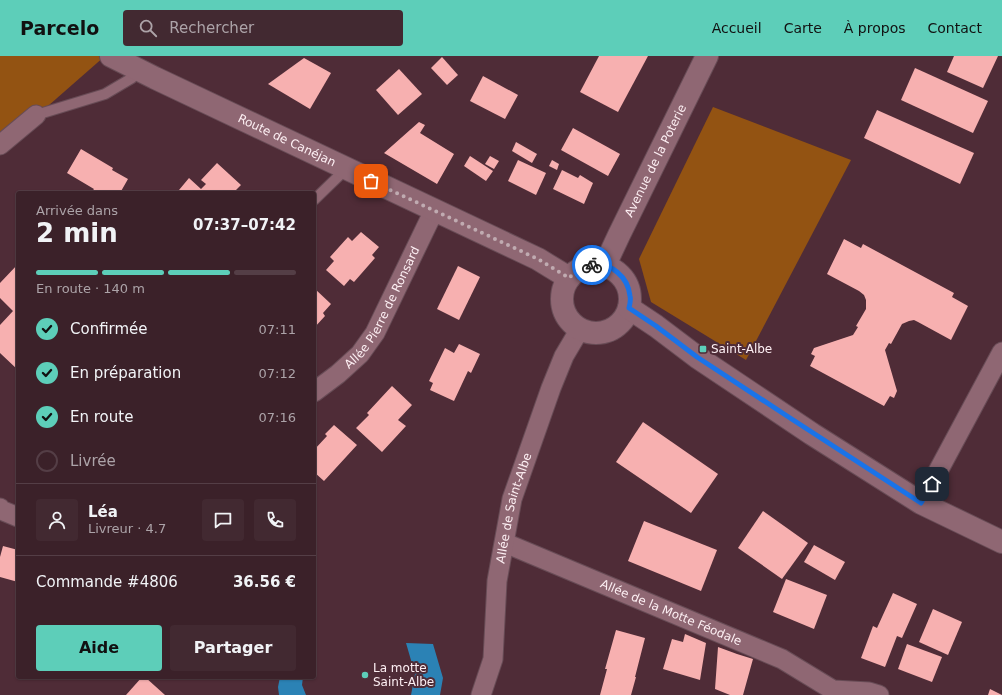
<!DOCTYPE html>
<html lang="fr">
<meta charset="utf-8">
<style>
:root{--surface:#3b2129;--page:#422931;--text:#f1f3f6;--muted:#aca3a8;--line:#543e46;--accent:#5dceb9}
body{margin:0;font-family:"DejaVu Sans",sans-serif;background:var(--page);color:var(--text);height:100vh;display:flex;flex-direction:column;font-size:15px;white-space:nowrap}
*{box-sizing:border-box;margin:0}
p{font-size:13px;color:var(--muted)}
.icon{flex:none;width:22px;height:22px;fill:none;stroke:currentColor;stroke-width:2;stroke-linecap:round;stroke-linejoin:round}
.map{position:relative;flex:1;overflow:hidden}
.panel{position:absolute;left:16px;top:135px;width:300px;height:488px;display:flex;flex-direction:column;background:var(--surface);border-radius:4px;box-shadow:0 1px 3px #0004,0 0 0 1px var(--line)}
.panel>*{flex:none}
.pin{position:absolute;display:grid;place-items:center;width:34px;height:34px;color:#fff;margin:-17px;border-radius:8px;box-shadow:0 2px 6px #0006}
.courier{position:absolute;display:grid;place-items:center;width:40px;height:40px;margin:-20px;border:3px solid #1a73e8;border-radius:50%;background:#fff;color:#222;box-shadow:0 1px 5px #0007}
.headline em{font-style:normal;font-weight:800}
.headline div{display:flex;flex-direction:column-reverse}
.headline{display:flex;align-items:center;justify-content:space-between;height:68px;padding:0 20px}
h1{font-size:26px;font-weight:800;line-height:30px}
.bar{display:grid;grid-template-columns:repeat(4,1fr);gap:6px 4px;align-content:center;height:48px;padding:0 20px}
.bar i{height:5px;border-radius:3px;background:var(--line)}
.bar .active{background:var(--accent)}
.bar p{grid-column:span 4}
.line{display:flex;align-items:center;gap:10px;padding:0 20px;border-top:1px solid var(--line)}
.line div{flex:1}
.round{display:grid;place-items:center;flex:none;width:42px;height:42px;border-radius:4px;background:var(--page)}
ol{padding:0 20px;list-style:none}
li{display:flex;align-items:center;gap:12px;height:44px}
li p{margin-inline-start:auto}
li .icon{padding:4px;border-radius:50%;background:var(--accent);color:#111;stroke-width:4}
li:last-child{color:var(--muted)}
li i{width:22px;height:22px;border:2px solid var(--line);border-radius:50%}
.primary-button{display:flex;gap:8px;margin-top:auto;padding:8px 20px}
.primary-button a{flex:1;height:46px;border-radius:4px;background:var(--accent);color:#111;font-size:16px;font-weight:800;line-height:46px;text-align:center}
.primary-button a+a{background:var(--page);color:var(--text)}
header{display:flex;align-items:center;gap:24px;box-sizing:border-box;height:56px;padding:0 20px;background:var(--accent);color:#111}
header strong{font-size:19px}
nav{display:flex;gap:22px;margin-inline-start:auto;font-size:14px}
.search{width:280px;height:36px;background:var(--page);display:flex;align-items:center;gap:10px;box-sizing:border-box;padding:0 14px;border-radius:4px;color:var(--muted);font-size:15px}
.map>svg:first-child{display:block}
</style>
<header>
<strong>Parcelo</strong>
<div class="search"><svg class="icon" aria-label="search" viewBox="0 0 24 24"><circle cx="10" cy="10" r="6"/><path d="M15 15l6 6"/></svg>Rechercher</div>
<nav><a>Accueil</a><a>Carte</a><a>À propos</a><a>Contact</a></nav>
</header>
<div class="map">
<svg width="1002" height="639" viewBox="0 0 1002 639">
<rect width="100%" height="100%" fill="#4f2c37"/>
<g fill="#935312">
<path d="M0,0H105L0,92Z"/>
<path d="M713,51L851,104L746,304L651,246L639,203Z"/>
</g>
<g fill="#2b82b5">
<path d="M406,587L433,588L443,622L440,639H411L415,618Z"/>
<path d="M280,621H303L302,629L306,639H279L278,631Z"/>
</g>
<g fill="#f7b0b0">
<path d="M599,0H648L618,56L580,36Z"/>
<path d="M954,0H998L983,32L947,16Z"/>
<path d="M442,1L458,19L447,29L431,12Z"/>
<path d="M304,2L331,17L310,53L268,28Z"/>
<path d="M915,12L988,45L973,77L901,44Z"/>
<path d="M399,13L422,38L398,59L376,34Z"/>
<path d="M483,20L518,39L505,63L470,45Z"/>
<path d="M877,54L974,97L960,128L864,82Z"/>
<path d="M419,66L425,69L420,77L454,98L437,128L384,97Z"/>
<path d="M573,72L620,98L608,120L561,94Z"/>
<path d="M516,86L537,98L532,107L512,95Z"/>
<path d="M81,93L113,112L112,114L128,123L120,137H91L94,133L67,117Z"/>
<path d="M470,100L493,115L486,125L464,110Z"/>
<path d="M490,100L499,105L494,113L485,108Z"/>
<path d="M518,104L546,117L536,139L508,125Z"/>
<path d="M552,104L559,108L557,114L549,110Z"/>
<path d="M217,107L241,129L233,137H182L179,134L189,122L201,133L206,128L201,124Z"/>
<path d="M562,114L578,122L580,119L593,127L584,148L553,133Z"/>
<path d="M361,176L379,191L372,199L375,202L354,226L350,223L344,230L326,214L334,205L330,201L348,181L352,185Z"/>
<path d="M844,183L861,192L863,188L954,237L952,241L968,250L951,284L918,266L914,264L909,265L902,268L891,288L889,287L885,294L897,335L894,342L890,340L884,350L810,310L815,300L811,298L814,292L853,279L858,271L856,270L866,253V244L864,239L859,235L827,218Z"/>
<path d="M18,208V282L17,284L18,285V314L0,297V269L13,255L0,242V227Z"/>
<path d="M458,210L480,221L459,264L437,253Z"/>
<path d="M314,232L331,248L323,257L325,260L314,272Z"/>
<path d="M459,288L480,298L471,317L468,315L454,345L430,334L433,327L429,325L445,292L454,297Z"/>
<path d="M392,330L412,349L398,364L406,370L382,396L356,372L369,359L367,357Z"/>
<path d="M643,366L718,418L691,457L616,406Z"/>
<path d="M334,369L357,389L324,425L314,416V394L327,380L325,378Z"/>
<path d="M763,455L808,487L782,523L738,492Z"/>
<path d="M644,465L717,494L701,535L628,505Z"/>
<path d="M814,489L845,506L835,524L804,506Z"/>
<path d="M3,490L18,494V526L0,521V501Z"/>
<path d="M786,523L827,539L814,573L773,556Z"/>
<path d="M893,537L917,548L902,582L897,580L885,611L861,602L873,570L877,572Z"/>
<path d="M933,553L962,566L948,599L919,586Z"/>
<path d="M616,574L645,582L635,621H636L631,639H600L607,613H605Z"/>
<path d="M685,578L706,587L700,624L663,613L672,583L683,586Z"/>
<path d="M907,588L942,601L932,626L898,613Z"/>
<path d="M718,591L737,598L753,603L743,639H730L715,633Z"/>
<path d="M142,621H145L165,639H126Z"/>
<path d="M990,633L1002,639H988Z"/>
</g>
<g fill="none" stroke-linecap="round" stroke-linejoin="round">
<g stroke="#684c56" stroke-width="12">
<g id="service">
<path d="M36,59L105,38L132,22"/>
<path d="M314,144L346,113"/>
</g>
</g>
<g stroke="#684c56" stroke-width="21">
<g id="minor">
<path d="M0,89L36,59"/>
<path id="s1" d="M314,336L338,318L360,298L375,277L429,165L435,155"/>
<path d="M921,447L1002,296"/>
<path d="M0,452L1,454L18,461"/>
<path id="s2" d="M505,487L782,603L833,634L869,636L879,639"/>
<path id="s3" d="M481,639L493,603L497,525L512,443L551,332L564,300L580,273"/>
</g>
</g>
<g stroke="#684c56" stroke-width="24">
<g id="tertiary">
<path id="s4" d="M111,0L155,22L538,203L569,222"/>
<circle cx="596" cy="243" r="34"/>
<path id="s5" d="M605,209L619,179L707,0"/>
<path d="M629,252L656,270L697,301L812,378L921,447L1002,486"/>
</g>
</g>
<use href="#service" stroke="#8f6773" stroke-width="10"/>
<use href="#minor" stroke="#8f6773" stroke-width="19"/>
<use href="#tertiary" stroke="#8f6773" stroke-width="22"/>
</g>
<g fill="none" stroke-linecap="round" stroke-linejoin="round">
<path stroke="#c0abb1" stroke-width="4" stroke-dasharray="0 7.2" d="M371,125L538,203L569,222C576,215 582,211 592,209"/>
<path stroke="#1a73e8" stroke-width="5" d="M592,209C611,206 628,221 630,240C631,244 630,248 629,252L656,270L697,301L787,360L921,447L932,428"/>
</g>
<g fill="#5dceb9" stroke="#4f2c37" stroke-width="1.5">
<rect x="699" y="289" width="8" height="8" rx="2"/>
<circle cx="365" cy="619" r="4"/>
</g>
<g text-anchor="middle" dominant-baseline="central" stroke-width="4" stroke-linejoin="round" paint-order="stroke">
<g font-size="12" fill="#fdeff3" stroke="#4f2c37">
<text stroke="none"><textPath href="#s4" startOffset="195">Route de Canéjan</textPath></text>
<text stroke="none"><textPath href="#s5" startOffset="116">Avenue de la Poterie</textPath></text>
<text stroke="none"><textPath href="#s1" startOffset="111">Allée Pierre de Ronsard</textPath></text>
<text stroke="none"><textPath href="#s3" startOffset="191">Allée de Saint-Albe</textPath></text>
<text stroke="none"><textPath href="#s2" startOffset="180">Allée de la Motte Féodale</textPath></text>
</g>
<g font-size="12" fill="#fdeff3" stroke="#4f2c37" text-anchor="start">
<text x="711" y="293">Saint-Albe</text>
<text x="373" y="612">La motte<tspan x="373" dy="14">Saint-Albe</tspan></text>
</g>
</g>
</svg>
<div class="pin" style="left:371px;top:125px;background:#ea580c"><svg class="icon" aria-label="bag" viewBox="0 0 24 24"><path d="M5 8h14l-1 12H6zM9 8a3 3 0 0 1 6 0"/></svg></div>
<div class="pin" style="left:932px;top:428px;background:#1f2937"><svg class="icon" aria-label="home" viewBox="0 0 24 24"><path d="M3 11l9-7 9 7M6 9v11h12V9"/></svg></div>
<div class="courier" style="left:592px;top:209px"><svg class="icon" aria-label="bike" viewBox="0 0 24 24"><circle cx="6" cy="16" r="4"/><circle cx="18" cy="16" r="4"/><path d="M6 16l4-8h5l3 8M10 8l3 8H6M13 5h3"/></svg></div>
<section class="panel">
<div class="headline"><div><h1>2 min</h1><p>Arrivée dans</p></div><em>07:37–07:42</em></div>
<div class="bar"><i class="active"></i><i class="active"></i><i class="active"></i><i></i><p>En route · 140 m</p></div>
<ol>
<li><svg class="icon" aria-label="check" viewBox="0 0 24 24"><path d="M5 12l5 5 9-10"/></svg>Confirmée<p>07:11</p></li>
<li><svg class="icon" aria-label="check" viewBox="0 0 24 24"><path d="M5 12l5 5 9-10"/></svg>En préparation<p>07:12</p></li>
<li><svg class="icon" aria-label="check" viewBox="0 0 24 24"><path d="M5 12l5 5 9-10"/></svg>En route<p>07:16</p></li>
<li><i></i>Livrée</li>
</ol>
<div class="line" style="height:72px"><a class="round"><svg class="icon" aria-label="person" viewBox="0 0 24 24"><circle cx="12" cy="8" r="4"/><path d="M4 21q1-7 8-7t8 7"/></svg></a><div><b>Léa</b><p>Livreur · 4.7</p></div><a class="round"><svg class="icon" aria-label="chat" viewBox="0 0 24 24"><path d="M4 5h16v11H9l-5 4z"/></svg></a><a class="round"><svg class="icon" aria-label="phone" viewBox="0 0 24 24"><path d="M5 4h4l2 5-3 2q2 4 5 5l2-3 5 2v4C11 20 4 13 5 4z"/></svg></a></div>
<div class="line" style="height:52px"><div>Commande #4806</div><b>36.56 €</b></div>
<div class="primary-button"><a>Aide</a><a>Partager</a></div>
</section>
</div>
